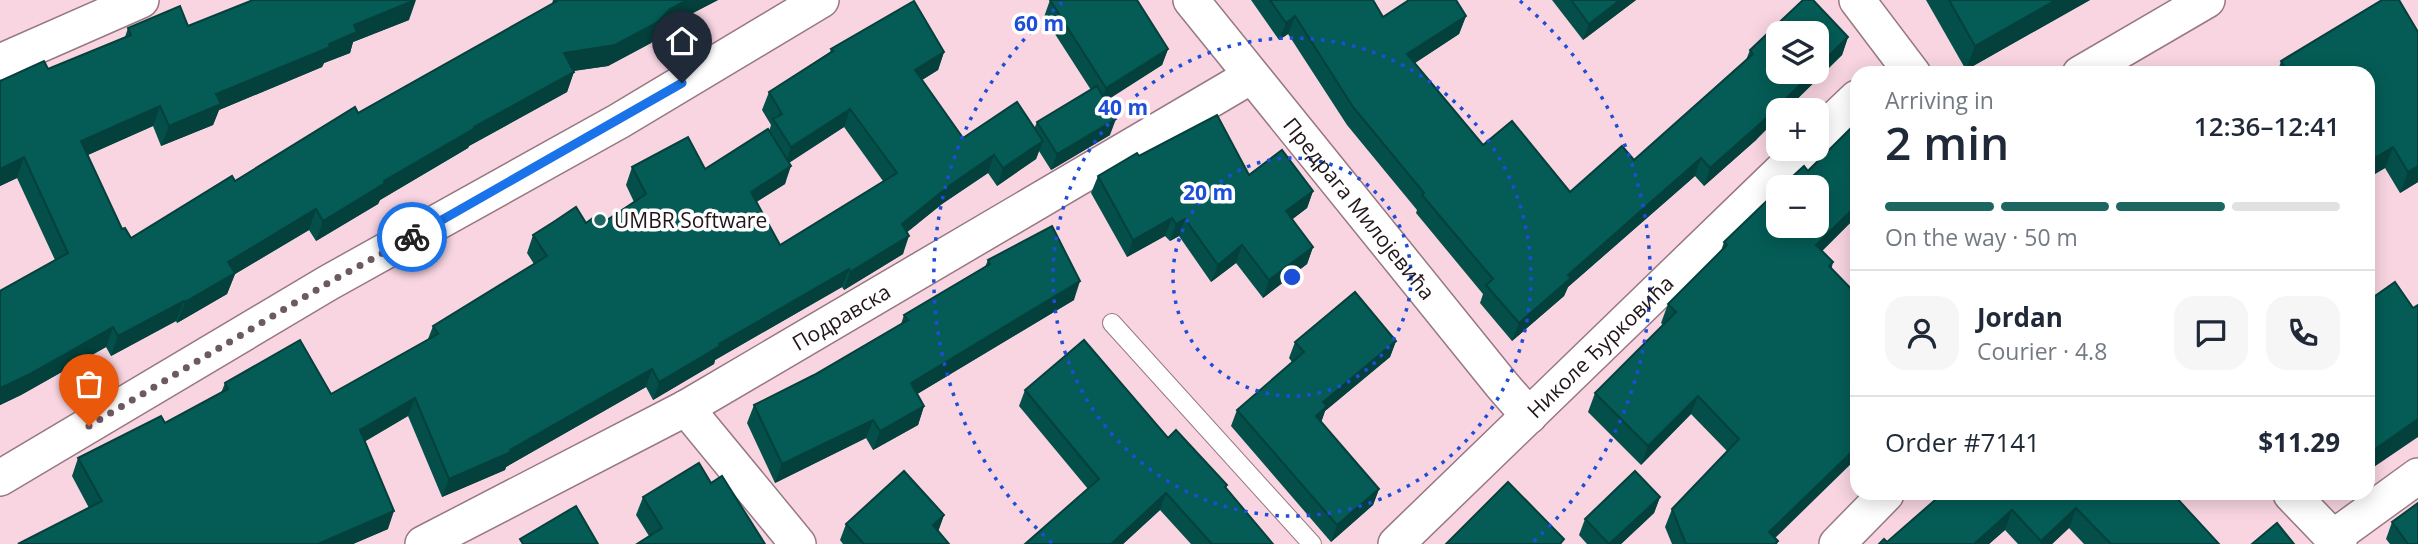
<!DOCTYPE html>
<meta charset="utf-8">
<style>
:root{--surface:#fff;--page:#f6f6f7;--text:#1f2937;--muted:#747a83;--line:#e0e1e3;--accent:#1c6761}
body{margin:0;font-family:"Open Sans",sans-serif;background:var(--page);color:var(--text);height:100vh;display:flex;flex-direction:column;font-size:26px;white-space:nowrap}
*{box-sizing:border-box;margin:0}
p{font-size:23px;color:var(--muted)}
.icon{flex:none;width:38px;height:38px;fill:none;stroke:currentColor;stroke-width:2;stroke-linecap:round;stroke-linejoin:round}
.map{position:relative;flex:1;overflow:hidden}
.panel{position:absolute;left:1850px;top:66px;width:525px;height:434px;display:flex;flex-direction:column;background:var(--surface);border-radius:21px;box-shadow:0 4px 18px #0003}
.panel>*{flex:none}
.controls{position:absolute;left:1766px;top:21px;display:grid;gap:14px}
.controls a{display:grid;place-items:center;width:63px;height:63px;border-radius:14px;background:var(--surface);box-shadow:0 4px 18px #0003;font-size:35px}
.pin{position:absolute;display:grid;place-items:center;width:60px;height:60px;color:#fff;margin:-72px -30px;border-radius:50% 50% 50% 0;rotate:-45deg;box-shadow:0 0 7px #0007}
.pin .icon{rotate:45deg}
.courier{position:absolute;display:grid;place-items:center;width:70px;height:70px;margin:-35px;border:5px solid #1a73e8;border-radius:50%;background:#fff;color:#222;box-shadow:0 2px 9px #0007}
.overview em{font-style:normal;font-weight:600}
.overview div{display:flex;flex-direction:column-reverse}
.overview{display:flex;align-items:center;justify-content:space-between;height:119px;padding:0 35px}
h1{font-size:46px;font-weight:600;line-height:52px}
.bar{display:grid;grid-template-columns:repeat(4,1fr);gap:10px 7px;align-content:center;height:84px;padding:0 35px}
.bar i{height:9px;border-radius:5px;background:var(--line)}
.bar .selected{background:var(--accent)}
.bar p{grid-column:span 4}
.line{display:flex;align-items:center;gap:18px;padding:0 35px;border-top:2px solid var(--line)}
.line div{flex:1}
.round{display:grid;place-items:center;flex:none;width:74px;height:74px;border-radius:21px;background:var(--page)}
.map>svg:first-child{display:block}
</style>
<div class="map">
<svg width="2418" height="544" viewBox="0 0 2418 544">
<rect width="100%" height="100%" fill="#f8d5e1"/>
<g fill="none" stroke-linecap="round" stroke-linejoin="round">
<g stroke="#977883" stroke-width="20">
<path id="lane" d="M1112,323L1312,544"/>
</g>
<g stroke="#977883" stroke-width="38">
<g id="street">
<path id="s1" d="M1191,0L1502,385L1529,416"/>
<path d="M1857,0L1913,74"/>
<path d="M0,62L141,0"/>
<path d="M2080,74L2207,0"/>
<path d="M1816,137L1857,98"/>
<path d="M686,408L798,544"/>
<path d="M0,478L328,283L619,121L821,0"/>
<path d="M2291,494L2339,544"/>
<path d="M2334,537L2418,476"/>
<path id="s2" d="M423,544L686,408L1251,76"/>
<path id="s3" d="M1396,544L1804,149"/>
<path d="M1837,544L1886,494"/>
</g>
</g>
<use href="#lane" stroke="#fff" stroke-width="18"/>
<use href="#street" stroke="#fff" stroke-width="35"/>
</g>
<g fill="#044f4a" fill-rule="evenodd">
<path d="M553,0H718L662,29L651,43L608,66L574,71L567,92L469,146L468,148L380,200L378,204L316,241L309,230L235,274L227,294L177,323L176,321L111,356L106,347L21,395L0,405V291L55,260L17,178L0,186V81L48,69L125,37L128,28L409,20L353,42L350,53L324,63L322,67L219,110L213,125L161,146L153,126L88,155L122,229L131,238L235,181L552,4Z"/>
<path d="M1050,0L1168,49L1162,65L1106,101L1110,135L1051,170L1039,151L1036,159L997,186L988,173L942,204L907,232L903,254L844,290L842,287L715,360L714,364L653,400L646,387L506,467L505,470L442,497L408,416L365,441L388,529L353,544H18L89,508L72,476L78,458L165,423L221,393L225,383L331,394L428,339L433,326L534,264L527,253L533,235L586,223L598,226L634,202L626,185L632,167L705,169L769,131L771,125L762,110L769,92L830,52L831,49L944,52L938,70L922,80L963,138L1034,129L1037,122L1091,90L1044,17ZM844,127L883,181L780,245L756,202L785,184L789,163Z"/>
<path d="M1251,0H1373L1383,17L1466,16L1459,34L1415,63L1483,145L1570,192L1634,160L1746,60L1750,50L1848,37L1842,55L1786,110H1778L1756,140L1704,186L1695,176L1568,287L1564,296L1512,341L1480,303L1483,294L1416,213L1417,210L1347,125L1288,34L1279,40Z"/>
<path d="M1552,0H1636L1583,40Z"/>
<path d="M1926,0H2090L1966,70Z"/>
<path d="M2382,0L2418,182L2400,193L2385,168L2368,178V74H2277L2281,61Z"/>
<path d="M1857,122V227L1851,222L1822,251L1833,262L1775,538L1778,541L1777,544H1672L1665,527L1672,509L1727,451L1691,414L1641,465L1588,412L1595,393L1663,325L1661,323L1668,304L1721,251L1724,242L1808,171Z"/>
<path d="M1139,156L1249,175L1313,191L1307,208L1292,219L1313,247L1307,264L1263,298L1236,263L1211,282L1179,236L1170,241L1165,236L1127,257L1091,193L1098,176Z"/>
<path d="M988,260L1074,300L917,394L924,406L918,425L873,450L866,438L775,483L747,423L754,405L814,375L901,324L904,315L985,267Z"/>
<path d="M1396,341L1390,357L1325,411L1321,422L1379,489L1373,505L1331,542L1231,426L1237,410L1292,362L1289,358L1295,342Z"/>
<path d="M1025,390L1168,438L1227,485L1226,488L1273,544H1191L1160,510L1123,544H1025L1088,489L1019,406Z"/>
<path d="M711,483L765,544L649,536L636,515L643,497Z"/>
<path d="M1942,494H2173L2219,544H2084L2069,528L2052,544H2018L2005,530L1989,544H1879L1887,542Z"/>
<path d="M1660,497L1654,513L1621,544H1587L1579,535L1585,519Z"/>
<path d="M944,515L938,531L949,544H843L840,540L846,524Z"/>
<path d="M2392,522L2418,544H2390L2386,539Z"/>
</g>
<g fill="#04403c">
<path d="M416,0L409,20L353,42L350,53L324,63L322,67L219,110L213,125L161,146L169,126L216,94L354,25Z"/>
<path d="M687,0H718L662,29L651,43L608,66L557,73L564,53Z"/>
<path d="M1620,0H1636L1583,40L1589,24Z"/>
<path d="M2056,0H2090L1966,70L1975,46Z"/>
<path d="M1295,16L1288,34L1279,40L1286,23Z"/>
<path d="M1466,16L1459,34L1401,72L1407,54Z"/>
<path d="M1848,37L1842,55L1786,110H1778V118L1756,140L1704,186L1710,168L1813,72H1816V68Z"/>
<path d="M1168,49L1162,65L1100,104L1106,88Z"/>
<path d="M944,52L938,70L909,88L915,70Z"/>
<path d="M574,72L567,92L469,146L468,148L380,200L378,204L316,241L323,221L384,181L474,127Z"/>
<path d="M160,106L153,126L74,161L81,141Z"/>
<path d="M850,109L844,127L785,165L791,147Z"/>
<path d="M1116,119L1110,135L1051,170L1057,154Z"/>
<path d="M1043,141L1036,159L997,186L1003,168Z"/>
<path d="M2393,147L2385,168L2368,178V162Z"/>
<path d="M994,155L988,173L942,204L895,242L902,224L949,186Z"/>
<path d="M24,157L17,178L0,186V169Z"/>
<path d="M1701,158L1695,176L1568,287L1564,296L1512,341L1519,323L1568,275Z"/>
<path d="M791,166L785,184L744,210L751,192Z"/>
<path d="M2418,166V182L2400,193L2408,172Z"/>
<path d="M1313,191L1307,208L1280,229L1286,211Z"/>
<path d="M1857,205L1851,222L1809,264L1816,245Z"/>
<path d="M316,209L309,230L235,274L227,294L177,323L185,302L228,262Z"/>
<path d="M1172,218L1165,236L1127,257L1133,240Z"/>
<path d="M1185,219L1179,236L1170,241L1176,224Z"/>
<path d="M909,236L903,254L844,290L850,272Z"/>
<path d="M1242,245L1236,263L1211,282L1218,265Z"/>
<path d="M1313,247L1307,264L1263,298L1269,280Z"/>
<path d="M849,269L842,287L715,360L714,364L653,400L659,382L719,344Z"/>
<path d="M1080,281L1074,300L904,402L911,383Z"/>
<path d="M184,301L176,321L111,356L118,336Z"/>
<path d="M113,327L106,347L21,395L0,405V388Z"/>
<path d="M1396,341L1390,357L1325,411L1321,423L1310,432L1323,402Z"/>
<path d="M652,369L646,387L506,467L505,470L442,497L449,479L510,450Z"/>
<path d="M1698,396L1691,414L1641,465L1648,446Z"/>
<path d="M415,398L408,416L354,448L360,430Z"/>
<path d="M924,406L918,425L873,450L880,431Z"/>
<path d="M2418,419V437L2368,471V454Z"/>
<path d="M873,420L866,438L775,483L782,464Z"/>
<path d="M1857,447V458L1769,544V532Z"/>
<path d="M1379,489L1373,505L1331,542L1337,525Z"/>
<path d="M1166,493L1160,510L1123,544H1111Z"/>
<path d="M1660,497L1654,513L1621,544H1610Z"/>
<path d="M2076,508L2069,528L2052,544H2040L2041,541Z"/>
<path d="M2012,510L2005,530L1989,544H1974Z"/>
<path d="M394,511L388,529L353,544H318Z"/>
<path d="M944,515L938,532L933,525Z"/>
</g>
<g fill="#055c56" stroke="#04403c" stroke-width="2">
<path d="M253,0H415L354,25L357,32L329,44L330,47L216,94L221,104L169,126L160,106L81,141L122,229L125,228L131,238L232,176L235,181L355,107L358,113L559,0H687L670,9L658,22L615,45L564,53L574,72L474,127L475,128L384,181L385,183L323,221L316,209L228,262L235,273L185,302L184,301L118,336L113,327L28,375L0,388V291L68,253L24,157L0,169V81L44,61L48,69L131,35L128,28L180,6L188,26Z"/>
<path d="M1050,0H1137L1168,49L1106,88Z"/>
<path d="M1270,0H1373L1383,17L1409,0H1456L1466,16L1407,54L1483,145L1512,121L1570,192L1622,146L1634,160L1753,54L1750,50L1803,0H1813L1848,37L1816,68V33H1778V72H1813L1762,122L1710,168L1701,158L1568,275L1571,278L1519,323L1486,285L1493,279L1422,195L1424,193L1353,107L1295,16L1286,23Z"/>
<path d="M1571,0H1620L1589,24Z"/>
<path d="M1949,0H2056L1975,46Z"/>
<path d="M2382,0H2399L2418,32V166L2408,172L2393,147L2368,162V74H2289L2281,61Z"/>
<path d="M914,1L944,52L915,70L963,138L1017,102L1043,141L1003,168L994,155L949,186L902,224L909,236L850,272L849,269L719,344L720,346L659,382L652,369L510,450L511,452L449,479L415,398L360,430L394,511L318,544H18L102,501L78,458L161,416L165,423L228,389L225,383L300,340L331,394L438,334L433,326L547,256L533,235L555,221L576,207L586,223L593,218L598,226L646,194L632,167L688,137L705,169L768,129L791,166L751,192L780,245L897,173L850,109L791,147L773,119L782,114L769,92L833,51L831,49Z"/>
<path d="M1097,86L1116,119L1057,154L1037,122Z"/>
<path d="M1217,115L1249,175L1282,150L1313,191L1286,211L1313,247L1269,280L1242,245L1218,265L1185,219L1176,224L1172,218L1133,240L1098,176L1137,153L1139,156Z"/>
<path d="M1857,122V205L1816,245L1833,262L1829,266L1857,295V447L1769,532L1778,541L1775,544H1686L1672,509L1739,439L1698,396L1648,446L1595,393L1676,312L1668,304L1727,245L1724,242L1778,190V226H1816V187H1781L1804,166L1808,171Z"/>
<path d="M1052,226L1080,281L911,383L924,406L880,431L873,420L782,464L754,405L814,375L908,320L904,315L990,264L988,260Z"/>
<path d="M2395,282L2413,308L2418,305V419L2368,454V301Z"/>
<path d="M1355,292L1396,341L1323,402L1327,406L1316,416L1379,489L1337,525L1237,410L1304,352L1295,342Z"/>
<path d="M1084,340L1168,438L1176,430L1227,485L1225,487L1273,544H1212L1166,493L1111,544H1025L1099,479L1025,390Z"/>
<path d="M699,463L711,483L722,476L765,544H637L662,528L643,497Z"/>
<path d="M904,471L944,515L933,525L949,544H864L846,524Z"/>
<path d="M1635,471L1660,497L1609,544L1585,519Z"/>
<path d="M1508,482L1564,539L1560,544H1446Z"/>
<path d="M1942,494H2173L2219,544H2111L2076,508L2041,541L2012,510L1974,544H1879L1884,539L1887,542Z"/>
<path d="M2418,503V544H2408L2392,522Z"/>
<path d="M576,506L598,544H523L520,539Z"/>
<path d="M2277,523L2294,544H2252Z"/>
</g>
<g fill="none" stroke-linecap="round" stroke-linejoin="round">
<path stroke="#6d5960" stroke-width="7" stroke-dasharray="0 12.6" d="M89,426L328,283L412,237"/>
<path stroke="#1a73e8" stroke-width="9" d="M412,237L682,83"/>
</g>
<g fill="none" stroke="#1d4ed8" stroke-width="3.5" stroke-dasharray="3.5 7">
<circle cx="1292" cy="277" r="119"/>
<circle cx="1292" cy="277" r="239"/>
<path d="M1052 543A358 358 0 0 1 1064 1M1520 1A358 358 0 0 1 1532 543"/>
</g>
<circle fill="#1c6761" stroke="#fff" stroke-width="2.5" cx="600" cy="220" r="7"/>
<g text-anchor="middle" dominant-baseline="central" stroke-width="7" stroke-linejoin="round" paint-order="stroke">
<g font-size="21" fill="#22161b" stroke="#fff">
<text stroke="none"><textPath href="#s1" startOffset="268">Предрага Милојевића</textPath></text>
<text stroke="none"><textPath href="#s2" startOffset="476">Подравска</textPath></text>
<text stroke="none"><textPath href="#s3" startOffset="284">Николе Ђурковића</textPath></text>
</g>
<g font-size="21" fill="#22161b" stroke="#fff" text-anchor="start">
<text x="614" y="220">UMBR Software</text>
</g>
</g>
<circle cx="1292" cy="277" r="10" fill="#1d4ed8" stroke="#fff" stroke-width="3.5"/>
<g font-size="21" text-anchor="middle" font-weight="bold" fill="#1d4ed8" stroke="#fff" stroke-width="7" stroke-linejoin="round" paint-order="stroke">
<text x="1039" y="31">60 m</text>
<text x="1123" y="115">40 m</text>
<text x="1208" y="200">20 m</text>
</g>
</svg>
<div class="controls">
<a><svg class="icon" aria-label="layers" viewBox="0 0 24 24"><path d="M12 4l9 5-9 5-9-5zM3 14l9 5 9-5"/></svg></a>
<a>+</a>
<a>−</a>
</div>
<div class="pin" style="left:89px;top:426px;background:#ea580c"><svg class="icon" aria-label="bag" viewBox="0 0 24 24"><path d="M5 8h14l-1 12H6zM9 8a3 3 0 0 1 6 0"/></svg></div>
<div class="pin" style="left:682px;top:83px;background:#1f2937"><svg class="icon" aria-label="home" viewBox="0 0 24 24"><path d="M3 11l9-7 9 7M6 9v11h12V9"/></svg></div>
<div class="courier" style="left:412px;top:237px"><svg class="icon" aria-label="bike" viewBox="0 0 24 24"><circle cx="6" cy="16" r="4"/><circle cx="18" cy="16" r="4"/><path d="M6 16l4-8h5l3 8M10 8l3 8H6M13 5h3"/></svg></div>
<section class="panel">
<div class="overview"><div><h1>2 min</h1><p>Arriving in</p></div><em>12:36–12:41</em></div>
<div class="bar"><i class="selected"></i><i class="selected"></i><i class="selected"></i><i></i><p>On the way · 50 m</p></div>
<div class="line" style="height:126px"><a class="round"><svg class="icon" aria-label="person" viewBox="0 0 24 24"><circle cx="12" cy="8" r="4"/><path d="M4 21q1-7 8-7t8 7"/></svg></a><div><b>Jordan</b><p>Courier · 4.8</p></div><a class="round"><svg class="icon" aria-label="chat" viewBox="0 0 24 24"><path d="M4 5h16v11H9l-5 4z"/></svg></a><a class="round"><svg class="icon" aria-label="phone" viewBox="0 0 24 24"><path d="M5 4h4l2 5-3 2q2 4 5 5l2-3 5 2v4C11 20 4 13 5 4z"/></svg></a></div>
<div class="line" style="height:91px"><div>Order #7141</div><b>$11.29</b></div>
</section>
</div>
